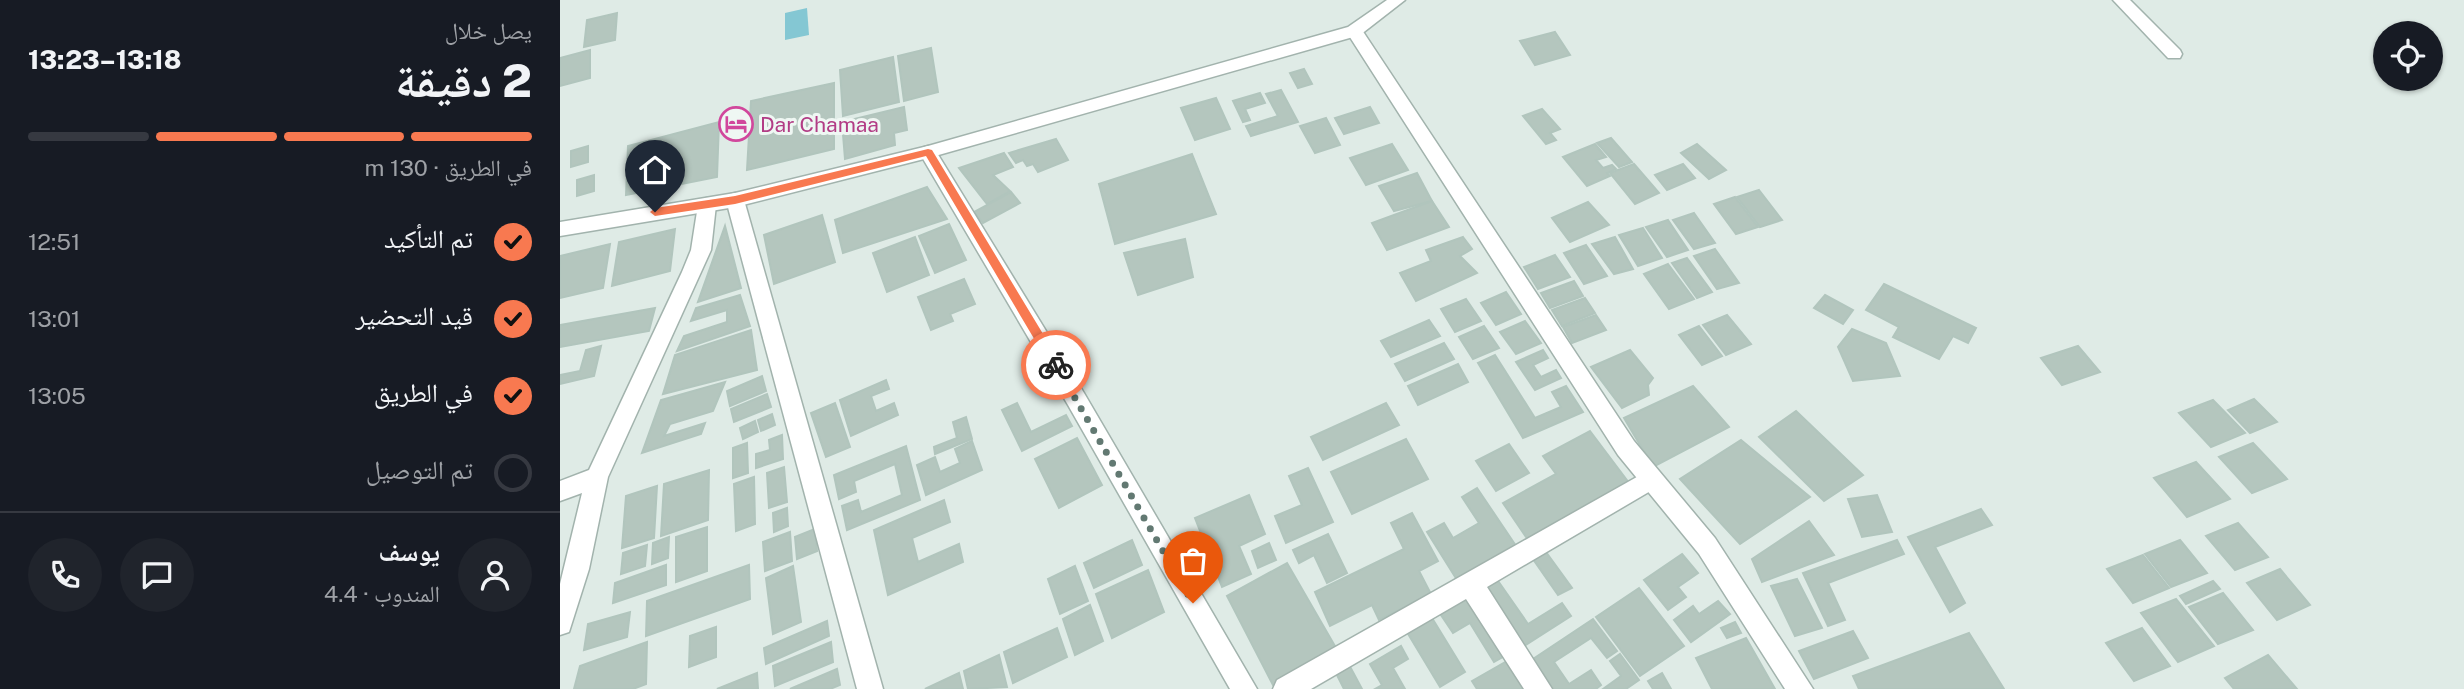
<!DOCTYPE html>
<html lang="ar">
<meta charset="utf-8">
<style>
:root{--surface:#171b24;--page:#20242c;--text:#f1f3f6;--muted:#9ea1a6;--line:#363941;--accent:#f87950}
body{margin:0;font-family:"Public Sans","Noto Naskh Arabic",sans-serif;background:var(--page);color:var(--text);direction:rtl;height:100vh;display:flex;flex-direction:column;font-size:26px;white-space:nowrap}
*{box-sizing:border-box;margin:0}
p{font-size:23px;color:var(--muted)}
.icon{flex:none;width:38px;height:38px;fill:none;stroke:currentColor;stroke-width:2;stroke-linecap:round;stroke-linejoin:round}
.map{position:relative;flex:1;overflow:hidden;direction:ltr}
.drawer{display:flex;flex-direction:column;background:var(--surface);width:560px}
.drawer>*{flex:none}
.buttons{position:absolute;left:1813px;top:21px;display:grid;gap:14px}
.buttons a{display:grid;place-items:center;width:70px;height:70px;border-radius:50%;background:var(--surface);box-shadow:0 2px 5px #0004;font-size:35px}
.pin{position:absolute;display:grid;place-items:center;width:60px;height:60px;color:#fff;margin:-72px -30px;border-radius:50% 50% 50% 0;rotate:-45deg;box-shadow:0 0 7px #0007}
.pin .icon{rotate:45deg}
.courier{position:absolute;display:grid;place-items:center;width:70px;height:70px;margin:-35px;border:5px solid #f87950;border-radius:50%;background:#fff;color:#222;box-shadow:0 2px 9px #0007}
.overview em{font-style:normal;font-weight:800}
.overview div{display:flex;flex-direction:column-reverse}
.overview{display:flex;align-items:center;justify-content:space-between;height:119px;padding:0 28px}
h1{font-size:46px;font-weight:800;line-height:52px}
.bar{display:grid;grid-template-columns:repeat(4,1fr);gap:10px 7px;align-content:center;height:84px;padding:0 28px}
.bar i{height:9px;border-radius:5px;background:var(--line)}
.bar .on{background:var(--accent)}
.bar p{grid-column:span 4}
.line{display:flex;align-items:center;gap:18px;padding:0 28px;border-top:2px solid var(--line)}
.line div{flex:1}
.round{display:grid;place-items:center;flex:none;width:74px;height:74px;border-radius:37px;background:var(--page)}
ol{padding:0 28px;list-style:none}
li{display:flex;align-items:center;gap:21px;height:77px}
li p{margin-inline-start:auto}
li .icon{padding:7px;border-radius:50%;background:var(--accent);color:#111;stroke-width:4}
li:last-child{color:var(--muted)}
li i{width:38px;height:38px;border:4px solid var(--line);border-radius:50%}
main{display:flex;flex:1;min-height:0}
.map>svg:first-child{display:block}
</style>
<main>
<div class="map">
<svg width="1904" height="689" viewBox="0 0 1904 689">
<rect width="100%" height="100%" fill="#dfebe6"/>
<path fill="#84c7d3" d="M247,8L249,35L225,40V13Z"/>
<g fill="#b4c6be" stroke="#b1c5bd" stroke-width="2">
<path d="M57,13L55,40L24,47L27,20Z"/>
<path d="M995,32L1010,55L975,65L960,41Z"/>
<path d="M371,48L378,92L344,101L338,56Z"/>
<path d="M30,50V78L0,86V58Z"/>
<path d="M333,57L339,102L283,116L280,70Z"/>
<path d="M744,69L752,84L738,88L730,73Z"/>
<path d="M274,83V149L187,170L191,101Z"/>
<path d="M721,90L738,122L691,136L686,126L718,116L706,94Z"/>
<path d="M700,93L705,103L685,109L690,120L683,122L673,101Z"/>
<path d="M656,98L670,129L635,140L621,108Z"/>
<path d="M344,107L347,130L334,133L335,145L285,159L282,122Z"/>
<path d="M810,107L819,123L784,134L775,118Z"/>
<path d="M982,109L1000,129L990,133L996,140L986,144L963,116Z"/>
<path d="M766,118L780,145L755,153L740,126Z"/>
<path d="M159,122L157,177L66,195L68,146Z"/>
<path d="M1051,138L1072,162L1059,167L1037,143Z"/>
<path d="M496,139L508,160L478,172L473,164L467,166L463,160L456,163L449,153Z"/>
<path d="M832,144L848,170L806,185L790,158Z"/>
<path d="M1035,144L1046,157L1036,160L1043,168L1052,165L1056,169L1047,173L1050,176L1027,186L1003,157Z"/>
<path d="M1137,144L1166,170L1149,179L1121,153Z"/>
<path d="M28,146V162L11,167V151Z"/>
<path d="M444,153L453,167L433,175L450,191L427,204L399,168Z"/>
<path d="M632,154L656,214L555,244L539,184Z"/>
<path d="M1074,164L1099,193L1075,204L1050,173Z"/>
<path d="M1123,164L1135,178L1107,190L1095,175Z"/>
<path d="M857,173L872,201L834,211L819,186Z"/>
<path d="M34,175V191L17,196V180Z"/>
<path d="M367,187L387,219L283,253L275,220Z"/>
<path d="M1199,190L1222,220L1200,227L1177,197Z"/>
<path d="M451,192L460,203L423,223L414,212Z"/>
<path d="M1175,197L1198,227L1176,234L1154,204Z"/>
<path d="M872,201L889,227L827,250L812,223Z"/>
<path d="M1028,202L1049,225L1010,242L992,218Z"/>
<path d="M1134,213L1155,243L1134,249L1113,220Z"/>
<path d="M262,215L275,262L214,284L204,235Z"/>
<path d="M1108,220L1128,250L1107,257L1086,227Z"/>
<path d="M389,224L406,260L375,273L359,236Z"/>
<path d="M165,226L181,288L138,302Z"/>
<path d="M1083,228L1102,258L1078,266L1059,235Z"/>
<path d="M115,229L110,271L52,286L59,242Z"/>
<path d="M355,237L369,275L327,292L313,253Z"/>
<path d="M903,237L912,249L900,256L917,273L856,301L840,273L871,261L866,250Z"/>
<path d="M1055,237L1073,269L1054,274L1032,244Z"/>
<path d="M625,239L633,277L578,295L564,253Z"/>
<path d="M50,244L43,288L0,298V256Z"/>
<path d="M1026,245L1047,276L1024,284L1004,253Z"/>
<path d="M1155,249L1179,283L1157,289L1134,256Z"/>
<path d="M995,255L1010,277L978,289L964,267Z"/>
<path d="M1127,258L1152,292L1137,298L1112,263Z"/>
<path d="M1108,264L1134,299L1109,309L1084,274Z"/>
<path d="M404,279L415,304L390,314L393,321L371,330L358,297Z"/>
<path d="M1014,281L1023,296L990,308L981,293Z"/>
<path d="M1324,284L1416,328L1408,343L1393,336L1379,359L1333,337L1339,327L1306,310Z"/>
<path d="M946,292L961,314L936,325L921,303Z"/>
<path d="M180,295L190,326L117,351L124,336L167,322V310L131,321L136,308Z"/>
<path d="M1265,295L1293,310L1283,324L1254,308Z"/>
<path d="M1025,298L1035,313L1002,326L992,310Z"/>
<path d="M906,299L921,321L895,332L881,309Z"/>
<path d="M95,308L89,331L0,347V325Z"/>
<path d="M1036,315L1046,330L1012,343L1003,327Z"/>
<path d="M1167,315L1191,344L1166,355L1143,325Z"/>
<path d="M869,320L880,336L831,357L821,341Z"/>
<path d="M965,321L981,343L956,354L940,332Z"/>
<path d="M924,326L939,348L913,359L899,337Z"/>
<path d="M1139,326L1162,356L1142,365L1119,335Z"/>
<path d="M1292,329L1326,343L1340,376L1293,381L1278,347Z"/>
<path d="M191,330L197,370L103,394L115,355Z"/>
<path d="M884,343L894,359L845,381L835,364Z"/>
<path d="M41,346L34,376L0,384V375L20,371L26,350Z"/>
<path d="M1518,346L1540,372L1502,385L1481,358Z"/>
<path d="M983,350L988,358L973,365L981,377L996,370L1001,378L975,390L956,362Z"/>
<path d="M1070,350L1093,378L1088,385L1089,395L1062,408L1031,367Z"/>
<path d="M935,355L975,418L1001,407L992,392L1006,386L1023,412L963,438L918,363Z"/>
<path d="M898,364L908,382L858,405L848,386Z"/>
<path d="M202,376L206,391L170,406L167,391Z"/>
<path d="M326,380L329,389L311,396L316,411L334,403L338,415L291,436L280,400Z"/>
<path d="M165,382L153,411L110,424L104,436L145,423L141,434L82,453L101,400Z"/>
<path d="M1133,386L1169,427L1093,467L1064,418Z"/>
<path d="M207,394L211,407L174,422L171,409Z"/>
<path d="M1694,399L1717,422L1690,433L1668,410Z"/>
<path d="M1653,400L1685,433L1651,447L1619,413Z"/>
<path d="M275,403L290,447L266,457L251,413Z"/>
<path d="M457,403L471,432L506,415L512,426L462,451L442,410Z"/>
<path d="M826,403L839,425L763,460L751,437Z"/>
<path d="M1236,411L1303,475L1264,501L1199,437Z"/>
<path d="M212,414L215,425L201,431L198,420Z"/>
<path d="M406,417L412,439L375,454L374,447L397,438L393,422Z"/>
<path d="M195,421L198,432L183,439L180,428Z"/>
<path d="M1030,431L1069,483L968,540L943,503L996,474L983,456Z"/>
<path d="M222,435L223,459L196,468V454L210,450L209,440Z"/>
<path d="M517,438L542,485L499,508L475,459Z"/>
<path d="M846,439L868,479L792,514L771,472Z"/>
<path d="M1181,440L1250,497L1180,544L1120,479Z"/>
<path d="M412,441L422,470L366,495L357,465L375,457L380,472L400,463L395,449Z"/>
<path d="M187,443L188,473L173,478V448Z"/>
<path d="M1693,443L1727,479L1692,493L1659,457Z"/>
<path d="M949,444L969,473L936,491L916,461Z"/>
<path d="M346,446L360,500L287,530L282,506L298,500L301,512L342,495L335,464L294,481L296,492L279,499L274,475Z"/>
<path d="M1636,462L1670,499L1627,517L1594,478Z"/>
<path d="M224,467L227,502L209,508L207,473Z"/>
<path d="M748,468L773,522L726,543L715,516L742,505L729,476Z"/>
<path d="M149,470L148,520L101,536L104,484Z"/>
<path d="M194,477L195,524L176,531L174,484Z"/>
<path d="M97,486L94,538L62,548L66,496Z"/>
<path d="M917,488L956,546L897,580L867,532L884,523L893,538L919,523L902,497Z"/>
<path d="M689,495L705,534L679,546L691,574L662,587L635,518Z"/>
<path d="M1317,495L1332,532L1302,537L1288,499Z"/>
<path d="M384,500L390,522L352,538L358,562L399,544L403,562L328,595L314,530Z"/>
<path d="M227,508L228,526L214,532L213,513Z"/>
<path d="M1421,509L1432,525L1375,547L1405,603L1390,612L1348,537Z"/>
<path d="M852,513L878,561L859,571L871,594L819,620L812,605L770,626L755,592L844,549L831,523Z"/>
<path d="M1249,521L1274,555L1202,582L1192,559Z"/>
<path d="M1678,523L1708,557L1675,570L1646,536Z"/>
<path d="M147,527V571L116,582V537Z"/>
<path d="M255,529L257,551L237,559L235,537Z"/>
<path d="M230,532L232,561L205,571L203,542Z"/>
<path d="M768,534L787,573L767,583L754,555L739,563L733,550Z"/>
<path d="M109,537L108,558L92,564L93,543Z"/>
<path d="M572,540L582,565L534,588L524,563Z"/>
<path d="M1337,540L1344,554L1268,583L1285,620L1268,626L1243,573Z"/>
<path d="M1620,540L1647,573L1611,587L1585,554Z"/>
<path d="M709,543L716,560L698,568L692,551Z"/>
<path d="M87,545L85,566L61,574L63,553Z"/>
<path d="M986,552L1012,588L998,595L973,559Z"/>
<path d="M1122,554L1138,573L1118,587L1126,597L1108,610L1084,580Z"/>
<path d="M1583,555L1609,588L1573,603L1547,569Z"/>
<path d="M727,563L776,648L713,685L667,596Z"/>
<path d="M106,565V585L53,603L55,583Z"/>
<path d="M189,565L190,599L86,636L87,601Z"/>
<path d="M233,566L241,622L213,634L206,578Z"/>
<path d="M515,566L528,601L500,614L488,579Z"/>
<path d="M1720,569L1750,605L1717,620L1687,583Z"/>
<path d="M588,570L604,612L552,638L536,594Z"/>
<path d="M936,578L968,624L1002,603L1011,616L964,646L923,586Z"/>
<path d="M1237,579L1262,628L1235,636L1211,586Z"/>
<path d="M1653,581L1660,589L1626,604L1620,596Z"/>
<path d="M1079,588L1124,646L1080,676L1036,617Z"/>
<path d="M912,593L950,653L934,662L910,623L893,633L879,612Z"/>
<path d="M1663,593L1693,630L1658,644L1629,607Z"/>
<path d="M1616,599L1654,646L1618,662L1581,613Z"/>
<path d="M1158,601L1170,614L1131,642L1114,620L1133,606L1139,614Z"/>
<path d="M530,605L543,641L515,655L503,619Z"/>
<path d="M70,612L67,637L24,650L28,624Z"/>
<path d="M872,618L905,672L880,687L847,632Z"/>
<path d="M1033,619L1057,651L1047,658L1031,638L994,662L1009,684L1031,670L1041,685L1036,689H993L973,659Z"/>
<path d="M267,621L269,636L206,664L204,648Z"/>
<path d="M1175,622L1181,633L1167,638L1161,628Z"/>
<path d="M156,627V657L129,667L130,636Z"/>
<path d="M497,628L507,657L453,683L444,652Z"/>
<path d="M1582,628L1610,666L1574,681L1546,643Z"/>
<path d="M1293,631L1308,658L1254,679L1239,651Z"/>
<path d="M1409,633L1444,689H1299L1293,676Z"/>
<path d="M1186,638L1215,689H1152L1136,658Z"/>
<path d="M87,642L86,684L73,689H14L20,666Z"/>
<path d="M271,642L273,662L215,686L213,666Z"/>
<path d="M841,646L848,659L833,668L845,689H815L822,685L810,664Z"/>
<path d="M1060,654L1079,680L1066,689H1043L1061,676L1050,661Z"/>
<path d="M439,655L447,687L408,689L404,671Z"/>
<path d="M1708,655L1737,689H1674L1665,678Z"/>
<path d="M954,657L974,689H917L912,681Z"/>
<path d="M787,661L802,689H784L774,669Z"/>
<path d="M277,669L280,685L270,689H230Z"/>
<path d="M197,673L198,689H157Z"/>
<path d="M399,673L403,689H365Z"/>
<path d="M1102,673L1111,689H1093L1088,681Z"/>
</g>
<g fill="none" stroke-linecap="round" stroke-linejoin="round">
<g stroke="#a2b3ad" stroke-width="3">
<path id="service" d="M1091,469L1099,472L1102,479L1099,486L927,587L992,689H964L906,599L751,689H713L717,680Z"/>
</g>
<g stroke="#a2b3ad" stroke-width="3">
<g id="minor">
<path d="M1553,0H1570L1620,50L1622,54L1620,58H1608Z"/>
<path d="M794,26L800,27L1074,441L1155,538L1253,689H1225L1139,554L1058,455L786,31Z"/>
<path d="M368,146L374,148L524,393L697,689H670L508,405L359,152L362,148Z"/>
<path d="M175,193L182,195L184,200L323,689H297L166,200L168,195Z"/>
<path d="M147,198L154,200L156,205L151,250L48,477L29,569L9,632L0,635V584L22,493L0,501V481L29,470L122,272L131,250L138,205L140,200Z"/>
</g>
</g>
<g stroke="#a2b3ad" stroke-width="3">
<path id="tertiary" d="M827,0H845L800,35L368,158L175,207L0,236V222L175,193L368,146L788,27Z"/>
</g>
<use href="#service" fill="#fff" fill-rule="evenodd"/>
<use href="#minor" fill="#fff" fill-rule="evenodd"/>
<use href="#tertiary" fill="#fff" fill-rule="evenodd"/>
</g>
<path fill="#f87950" d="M368,149L372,150L500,362V369H492L366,156L175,204L95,216L90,212L95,208L175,196Z"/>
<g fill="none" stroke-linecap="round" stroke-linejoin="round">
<path stroke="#627972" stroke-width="7" stroke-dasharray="0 12.6" d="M496,365L633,603"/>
</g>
<defs>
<g id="hotel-ring" transform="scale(1.75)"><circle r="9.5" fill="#eff7f3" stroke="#d1479c" stroke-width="1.5"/><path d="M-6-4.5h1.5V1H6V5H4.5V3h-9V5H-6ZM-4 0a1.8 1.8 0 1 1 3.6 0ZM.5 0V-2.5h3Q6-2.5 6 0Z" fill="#d1479c"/></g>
</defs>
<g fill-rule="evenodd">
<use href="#hotel-ring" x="176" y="124"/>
</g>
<g text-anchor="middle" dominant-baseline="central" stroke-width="6" stroke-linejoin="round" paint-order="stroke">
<g font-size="21" fill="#b23c85" stroke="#eff7f3" text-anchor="start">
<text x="200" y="124">Dar Chamaa</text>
</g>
</g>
</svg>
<div class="buttons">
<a><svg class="icon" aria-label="locate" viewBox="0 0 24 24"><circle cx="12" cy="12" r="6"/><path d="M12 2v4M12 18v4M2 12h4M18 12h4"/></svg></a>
</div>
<div class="pin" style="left:633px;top:603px;background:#ea580c"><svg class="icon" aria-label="bag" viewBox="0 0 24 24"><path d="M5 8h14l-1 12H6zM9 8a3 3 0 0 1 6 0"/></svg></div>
<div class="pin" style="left:95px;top:212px;background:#1f2937"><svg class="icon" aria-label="home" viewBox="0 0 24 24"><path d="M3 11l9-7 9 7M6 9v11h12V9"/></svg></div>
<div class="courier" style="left:496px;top:365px"><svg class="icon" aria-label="bike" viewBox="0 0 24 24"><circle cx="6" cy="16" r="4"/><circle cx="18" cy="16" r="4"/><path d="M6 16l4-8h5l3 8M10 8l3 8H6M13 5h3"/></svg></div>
</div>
<section class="drawer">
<div class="overview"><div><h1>2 دقيقة</h1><p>يصل خلال</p></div><em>13:18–13:23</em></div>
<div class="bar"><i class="on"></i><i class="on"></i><i class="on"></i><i></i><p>في الطريق · 130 m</p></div>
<ol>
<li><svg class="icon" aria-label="check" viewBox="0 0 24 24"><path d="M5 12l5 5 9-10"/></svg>تم التأكيد<p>12:51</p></li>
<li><svg class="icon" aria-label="check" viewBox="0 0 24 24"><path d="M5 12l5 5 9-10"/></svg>قيد التحضير<p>13:01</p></li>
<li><svg class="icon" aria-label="check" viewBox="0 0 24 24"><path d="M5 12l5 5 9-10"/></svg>في الطريق<p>13:05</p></li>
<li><i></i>تم التوصيل</li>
</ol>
<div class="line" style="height:126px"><a class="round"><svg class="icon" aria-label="person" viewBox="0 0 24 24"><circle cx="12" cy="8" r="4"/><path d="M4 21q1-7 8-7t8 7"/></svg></a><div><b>يوسف</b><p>المندوب · 4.4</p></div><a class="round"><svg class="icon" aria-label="chat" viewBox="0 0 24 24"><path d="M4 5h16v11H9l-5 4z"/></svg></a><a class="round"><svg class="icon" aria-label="phone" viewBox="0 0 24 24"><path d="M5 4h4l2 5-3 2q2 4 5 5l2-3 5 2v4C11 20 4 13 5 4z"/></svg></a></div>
</section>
</main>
